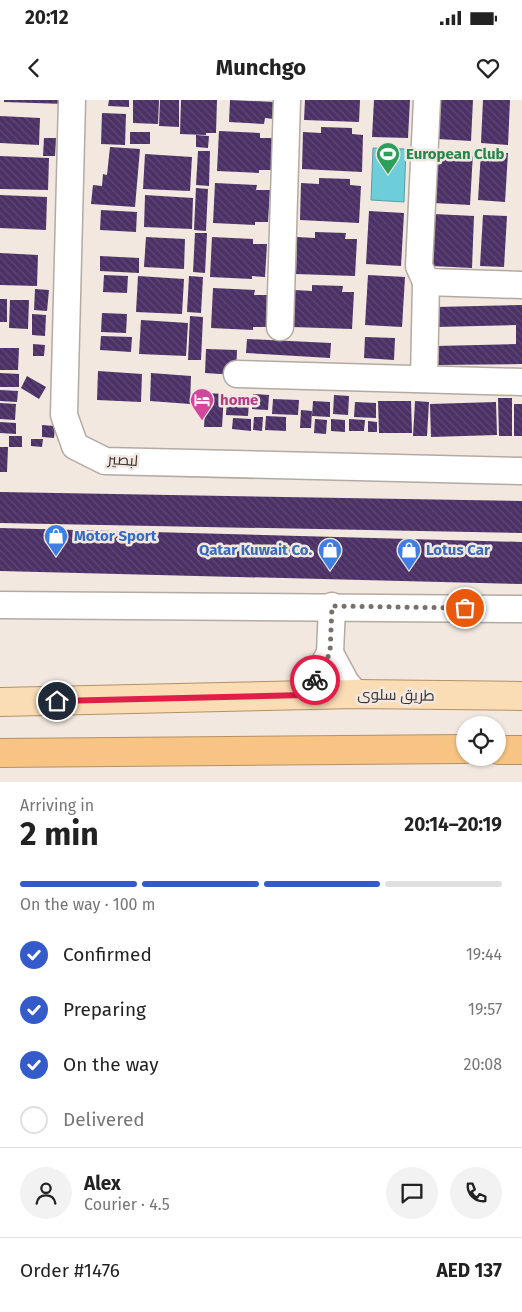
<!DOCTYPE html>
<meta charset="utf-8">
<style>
:root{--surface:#fff;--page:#f2f2f2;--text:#222;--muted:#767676;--line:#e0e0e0;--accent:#355bcb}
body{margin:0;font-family:"Fira Sans",Cairo,sans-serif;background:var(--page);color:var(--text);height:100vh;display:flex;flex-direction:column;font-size:19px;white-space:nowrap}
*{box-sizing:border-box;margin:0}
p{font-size:16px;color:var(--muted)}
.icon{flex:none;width:28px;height:28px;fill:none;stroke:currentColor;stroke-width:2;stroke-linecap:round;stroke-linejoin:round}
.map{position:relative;height:682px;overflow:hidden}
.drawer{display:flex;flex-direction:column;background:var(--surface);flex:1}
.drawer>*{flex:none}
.tools{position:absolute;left:456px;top:616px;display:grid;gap:10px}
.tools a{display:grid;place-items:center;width:50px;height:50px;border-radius:50%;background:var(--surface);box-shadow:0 1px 4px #0004;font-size:25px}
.pin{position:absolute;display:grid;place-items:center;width:42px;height:42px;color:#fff;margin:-21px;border:2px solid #fff;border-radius:50%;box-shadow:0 1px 5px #0007}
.courier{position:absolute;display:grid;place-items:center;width:50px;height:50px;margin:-25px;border:4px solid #e11d48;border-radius:50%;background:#fff;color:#222;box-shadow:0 1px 6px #0007}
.headline em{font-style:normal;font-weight:700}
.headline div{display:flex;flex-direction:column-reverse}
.headline{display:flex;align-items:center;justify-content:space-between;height:85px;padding:0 20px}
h1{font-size:32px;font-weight:700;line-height:38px}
.bar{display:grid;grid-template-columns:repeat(4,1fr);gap:8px 5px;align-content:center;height:60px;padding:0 20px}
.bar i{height:6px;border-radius:4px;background:var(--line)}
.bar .current{background:var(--accent)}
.bar p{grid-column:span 4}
.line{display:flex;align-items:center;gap:12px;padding:0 20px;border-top:1px solid var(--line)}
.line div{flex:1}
.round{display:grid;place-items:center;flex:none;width:52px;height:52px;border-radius:26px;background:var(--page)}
ol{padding:0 20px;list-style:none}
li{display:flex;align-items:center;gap:15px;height:55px}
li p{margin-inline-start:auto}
li .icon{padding:5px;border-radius:50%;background:var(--accent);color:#fff;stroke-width:4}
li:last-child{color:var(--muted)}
li i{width:28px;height:28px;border:2px solid var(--line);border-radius:50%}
.status{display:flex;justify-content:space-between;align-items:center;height:35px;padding:0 25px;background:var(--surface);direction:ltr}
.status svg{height:14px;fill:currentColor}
header{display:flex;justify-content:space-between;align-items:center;height:65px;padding:0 20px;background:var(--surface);font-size:22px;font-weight:700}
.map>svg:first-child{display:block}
</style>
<div class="status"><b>20:12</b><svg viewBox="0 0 49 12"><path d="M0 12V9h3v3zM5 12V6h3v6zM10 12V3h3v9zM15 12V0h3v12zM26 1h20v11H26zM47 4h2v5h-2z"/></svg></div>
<header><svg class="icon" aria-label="back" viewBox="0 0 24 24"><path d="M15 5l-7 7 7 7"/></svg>Munchgo<svg class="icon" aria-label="heart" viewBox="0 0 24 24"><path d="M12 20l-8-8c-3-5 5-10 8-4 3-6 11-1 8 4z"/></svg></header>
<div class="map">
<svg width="522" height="682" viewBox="0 0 522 682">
<defs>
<pattern id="building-back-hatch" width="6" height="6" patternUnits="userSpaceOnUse" patternTransform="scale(1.25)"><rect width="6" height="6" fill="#4c3166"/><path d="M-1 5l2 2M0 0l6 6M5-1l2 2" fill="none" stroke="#5e4774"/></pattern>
</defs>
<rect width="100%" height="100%" fill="#f2e8e0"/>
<path fill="#6dcdd8" stroke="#5c9ea5" d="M373,48L406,49L404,102L371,100Z"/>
<g fill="url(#building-back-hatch)">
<path d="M4,0H65V4L4,2Z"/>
<path d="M109,0H129V7L108,6Z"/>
<path d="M133,0H159L158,24L133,23Z"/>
<path d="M160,0H179V27L159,26Z"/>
<path d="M181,0H217L216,33H206V35L180,34Z"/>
<path d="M230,0L275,2L274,19L265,18L264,24L229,22Z"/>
<path d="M305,0H360L359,22L304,20Z"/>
<path d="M374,0H410L408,38L372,37Z"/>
<path d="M440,0H473L471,41L438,39Z"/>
<path d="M483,0H510L508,45L481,43Z"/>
<path d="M102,13L126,14L125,45L101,44Z"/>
<path d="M0,16L40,18L39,45L0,43Z"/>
<path d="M321,27L352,28V34L363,35L362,72L302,69L303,32L321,33Z"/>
<path d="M219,31L260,33V38H273L272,70H259V73L217,71Z"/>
<rect x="130" y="32" width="20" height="12"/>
<path d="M196,35L209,36L208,48L196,47Z"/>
<path d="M44,38H56L55,56H43Z"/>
<path d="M110,47L140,49L135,107L91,104L93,85L102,86L103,74L107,75Z"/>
<path d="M198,51H210L209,86L196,85Z"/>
<path d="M437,52L473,53L470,105L434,103Z"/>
<path d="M481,52L508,53L505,102L478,100Z"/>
<path d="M145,54L192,57L190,91L143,89Z"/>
<path d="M0,56L49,58L48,90L0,89Z"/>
<path d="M319,78L350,79V85L361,86L359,123L300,120L301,83L319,84Z"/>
<path d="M215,83L257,85L256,90H270L268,122H255V125L213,123Z"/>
<path d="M196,88L208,89L206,131L194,130Z"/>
<path d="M0,95L47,97L46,130L0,128Z"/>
<path d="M145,95L193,98L192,129L144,127Z"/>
<path d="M101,110L137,112L136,132L100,130Z"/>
<path d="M369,111L404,113L401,166L366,164Z"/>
<path d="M434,114L474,116L472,168L432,166Z"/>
<path d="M483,115L507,116L504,167L480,166Z"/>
<path d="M315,132L346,133L345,139H357L355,176L296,174L297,137L315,138Z"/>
<path d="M195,133H207L205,173L193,172Z"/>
<path d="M146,137L185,139L184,169L144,167Z"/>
<path d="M212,137L253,139V144H267L265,177L252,176V179L210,177Z"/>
<path d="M0,153L38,155L37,186L0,185Z"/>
<path d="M100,156L139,158V173L100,171Z"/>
<path d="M104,175L128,176L127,193L103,192Z"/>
<path d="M368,175L405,177L402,227L365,225Z"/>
<path d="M138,176L184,179L182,214L136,212Z"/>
<path d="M189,176L203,177L201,213L187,212Z"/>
<path d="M312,185L343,186L342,192H354L352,229L293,227L294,190L312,191Z"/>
<path d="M213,188L255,190L254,195H268L267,227H253V230L211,228Z"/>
<path d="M35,189L49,190L47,211L34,210Z"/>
<rect x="0" y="199" width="7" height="23"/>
<path d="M10,200H29L28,229L9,228Z"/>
<path d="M522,205V264L436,265V246L516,244V225L436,227V207Z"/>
<path d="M102,213L127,214L126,233L101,232Z"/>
<path d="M32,214L46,215L45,236L32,235Z"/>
<path d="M190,216L203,217L201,260H188Z"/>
<path d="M141,220L188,223L186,256L139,254Z"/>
<path d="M101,236L132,237L131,252L100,250Z"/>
<path d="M365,237L395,238L394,260L364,258Z"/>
<path d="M247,239L331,243L330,258L246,253Z"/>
<path d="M33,244L45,245L44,256H33Z"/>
<path d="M0,248H19L18,270H0Z"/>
<path d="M206,249L237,250L236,275L205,273Z"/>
<path d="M98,271L142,274L141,302L97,300Z"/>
<path d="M0,273L19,274V287H0Z"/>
<path d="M151,273L191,276L190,304L150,301Z"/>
<path d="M27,276L46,287L39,299L21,288Z"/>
<path d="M0,290L18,291L17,302L0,301Z"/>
<path d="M206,293L224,294L222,327H204Z"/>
<path d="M253,294L269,295L268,310L252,309Z"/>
<path d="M334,295L349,296L348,315L333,314Z"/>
<path d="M498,298H512V336H499Z"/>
<path d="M273,299L299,300L298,315L272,314Z"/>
<path d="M227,300L249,302L248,316L226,315Z"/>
<path d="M313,301L330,302V317L312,316Z"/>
<path d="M378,301H411L412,333H379Z"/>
<path d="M415,301L429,302L427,336H413Z"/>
<path d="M355,302L376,303V318L354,317Z"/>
<path d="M496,302L497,335L431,337L430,304Z"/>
<path d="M0,303L16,304L15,320L0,319Z"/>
<rect x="514" y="304" width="8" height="32"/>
<path d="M301,310L312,311L311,328H300Z"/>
<path d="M266,316L286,317V331L265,330Z"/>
<path d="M254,317H263L262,331L253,330Z"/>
<path d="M233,318L251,319V331L232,329Z"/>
<path d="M315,319L327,320L326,334L314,333Z"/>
<path d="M331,319L345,320V332L331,331Z"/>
<path d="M349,319L365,320L364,331H349Z"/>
<path d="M368,321L377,322V332H368Z"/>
<path d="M0,322L16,323V334L0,333Z"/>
<path d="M42,325L55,326L54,338L42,337Z"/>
<rect x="9" y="336" width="13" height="11"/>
<path d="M31,339H43L42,347L31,346Z"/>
<path d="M0,347H8L7,372H0Z"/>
<path d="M0,392L522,401V433L0,423Z"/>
<path d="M0,428L522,442V484L0,471Z"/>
</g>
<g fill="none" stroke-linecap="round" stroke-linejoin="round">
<g stroke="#b3aaa3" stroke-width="29">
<g id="minor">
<path d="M72,0L64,315L75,346L105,361L522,371"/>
<path d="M427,0L419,166L426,182L522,185"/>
<path d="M280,227L287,0"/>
<path d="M237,274L522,282"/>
<path d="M424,279L426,182"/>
<path d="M0,505L522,509"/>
<path d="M330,553L346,583L356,594"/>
<path d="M304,595L314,582L330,553L332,506"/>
</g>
</g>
<g stroke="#b39166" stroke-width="30">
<path id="major" d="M0,602L356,594L522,596"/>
</g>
<g stroke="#b39166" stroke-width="30">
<g id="highway">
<path d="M498,650H522"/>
<path d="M0,653L465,649"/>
</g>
</g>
<use href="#minor" stroke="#fff" stroke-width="26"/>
<use href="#major" stroke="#fadcb5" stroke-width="28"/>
<use href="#highway" stroke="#f7c484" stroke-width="28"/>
</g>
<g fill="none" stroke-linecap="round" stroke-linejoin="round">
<path stroke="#76716c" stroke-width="5" stroke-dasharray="0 9" d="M315,580L330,553L332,506L465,508"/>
<path stroke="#e11d48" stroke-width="6" d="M57,601L304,595L315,580"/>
</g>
<defs>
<g id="stadium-pin" transform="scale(1.25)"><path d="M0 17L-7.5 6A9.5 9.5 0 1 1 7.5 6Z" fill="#2e9e5b" stroke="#f2e8e0"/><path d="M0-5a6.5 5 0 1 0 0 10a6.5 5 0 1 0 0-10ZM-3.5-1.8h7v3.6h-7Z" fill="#fff"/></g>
<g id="hotel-pin" transform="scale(1.25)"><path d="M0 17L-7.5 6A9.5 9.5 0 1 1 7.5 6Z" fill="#d1479c" stroke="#f2e8e0"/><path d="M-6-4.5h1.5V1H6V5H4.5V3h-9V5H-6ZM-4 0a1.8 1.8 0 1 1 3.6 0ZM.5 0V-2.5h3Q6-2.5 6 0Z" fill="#fff"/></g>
<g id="shop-pin" transform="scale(1.25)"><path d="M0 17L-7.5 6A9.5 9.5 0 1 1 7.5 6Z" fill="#3f7fe0" stroke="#f2e8e0"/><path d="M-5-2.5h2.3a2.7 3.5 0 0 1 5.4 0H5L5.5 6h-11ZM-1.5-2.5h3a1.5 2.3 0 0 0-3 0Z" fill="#fff"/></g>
</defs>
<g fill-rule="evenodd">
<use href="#stadium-pin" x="388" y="54"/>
<use href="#hotel-pin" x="202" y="300"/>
<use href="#shop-pin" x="56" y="436"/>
<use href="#shop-pin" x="330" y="450"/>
<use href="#shop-pin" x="409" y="450"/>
</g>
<g text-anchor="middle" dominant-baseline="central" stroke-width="5" stroke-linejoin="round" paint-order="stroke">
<g font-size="15" font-weight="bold" fill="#27864d" stroke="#f2e8e0" text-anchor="start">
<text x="406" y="54">European Club</text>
</g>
<g font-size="15" font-weight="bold" fill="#b23c85" stroke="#f2e8e0" text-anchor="start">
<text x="220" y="300">home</text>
</g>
<g font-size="15" fill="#34312e" stroke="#f2e8e0">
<text transform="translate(123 360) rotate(4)">لبصير</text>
<text transform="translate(396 595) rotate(1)">طريق سلوى</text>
</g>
<g font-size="15" font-weight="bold" fill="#366cbe" stroke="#f2e8e0" text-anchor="start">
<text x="74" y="436">Motor Sport</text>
<text x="312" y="450" text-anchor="end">Qatar Kuwait Co.</text>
<text x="426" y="450">Lotus Car</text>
</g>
</g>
</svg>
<div class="tools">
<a><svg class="icon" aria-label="locate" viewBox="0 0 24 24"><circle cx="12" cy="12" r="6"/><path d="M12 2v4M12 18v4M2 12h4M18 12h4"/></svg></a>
</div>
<div class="pin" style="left:465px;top:508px;background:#ea580c"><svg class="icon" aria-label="bag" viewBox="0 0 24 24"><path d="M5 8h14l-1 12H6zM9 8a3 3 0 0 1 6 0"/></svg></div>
<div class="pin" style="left:57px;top:601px;background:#1f2937"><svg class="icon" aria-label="home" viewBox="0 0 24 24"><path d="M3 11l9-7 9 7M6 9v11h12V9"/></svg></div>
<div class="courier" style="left:315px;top:580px"><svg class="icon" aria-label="bike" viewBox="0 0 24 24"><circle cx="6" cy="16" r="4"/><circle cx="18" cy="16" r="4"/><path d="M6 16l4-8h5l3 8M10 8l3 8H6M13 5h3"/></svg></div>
</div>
<section class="drawer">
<div class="headline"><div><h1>2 min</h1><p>Arriving in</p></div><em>20:14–20:19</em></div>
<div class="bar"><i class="current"></i><i class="current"></i><i class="current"></i><i></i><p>On the way · 100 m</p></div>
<ol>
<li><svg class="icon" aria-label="check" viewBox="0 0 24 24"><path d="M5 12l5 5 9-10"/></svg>Confirmed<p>19:44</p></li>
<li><svg class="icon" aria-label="check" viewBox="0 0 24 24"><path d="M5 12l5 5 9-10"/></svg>Preparing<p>19:57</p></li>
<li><svg class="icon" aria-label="check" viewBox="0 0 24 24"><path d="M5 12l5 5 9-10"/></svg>On the way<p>20:08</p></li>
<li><i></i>Delivered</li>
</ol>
<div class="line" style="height:90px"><a class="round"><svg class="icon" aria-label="person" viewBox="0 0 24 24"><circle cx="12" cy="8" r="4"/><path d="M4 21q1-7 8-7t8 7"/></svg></a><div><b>Alex</b><p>Courier · 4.5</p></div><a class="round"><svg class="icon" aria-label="chat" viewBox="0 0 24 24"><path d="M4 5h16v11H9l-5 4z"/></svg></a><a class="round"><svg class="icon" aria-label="phone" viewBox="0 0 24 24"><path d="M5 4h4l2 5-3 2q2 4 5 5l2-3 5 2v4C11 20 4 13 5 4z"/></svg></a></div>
<div class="line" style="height:65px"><div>Order #1476</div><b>AED 137</b></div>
</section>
